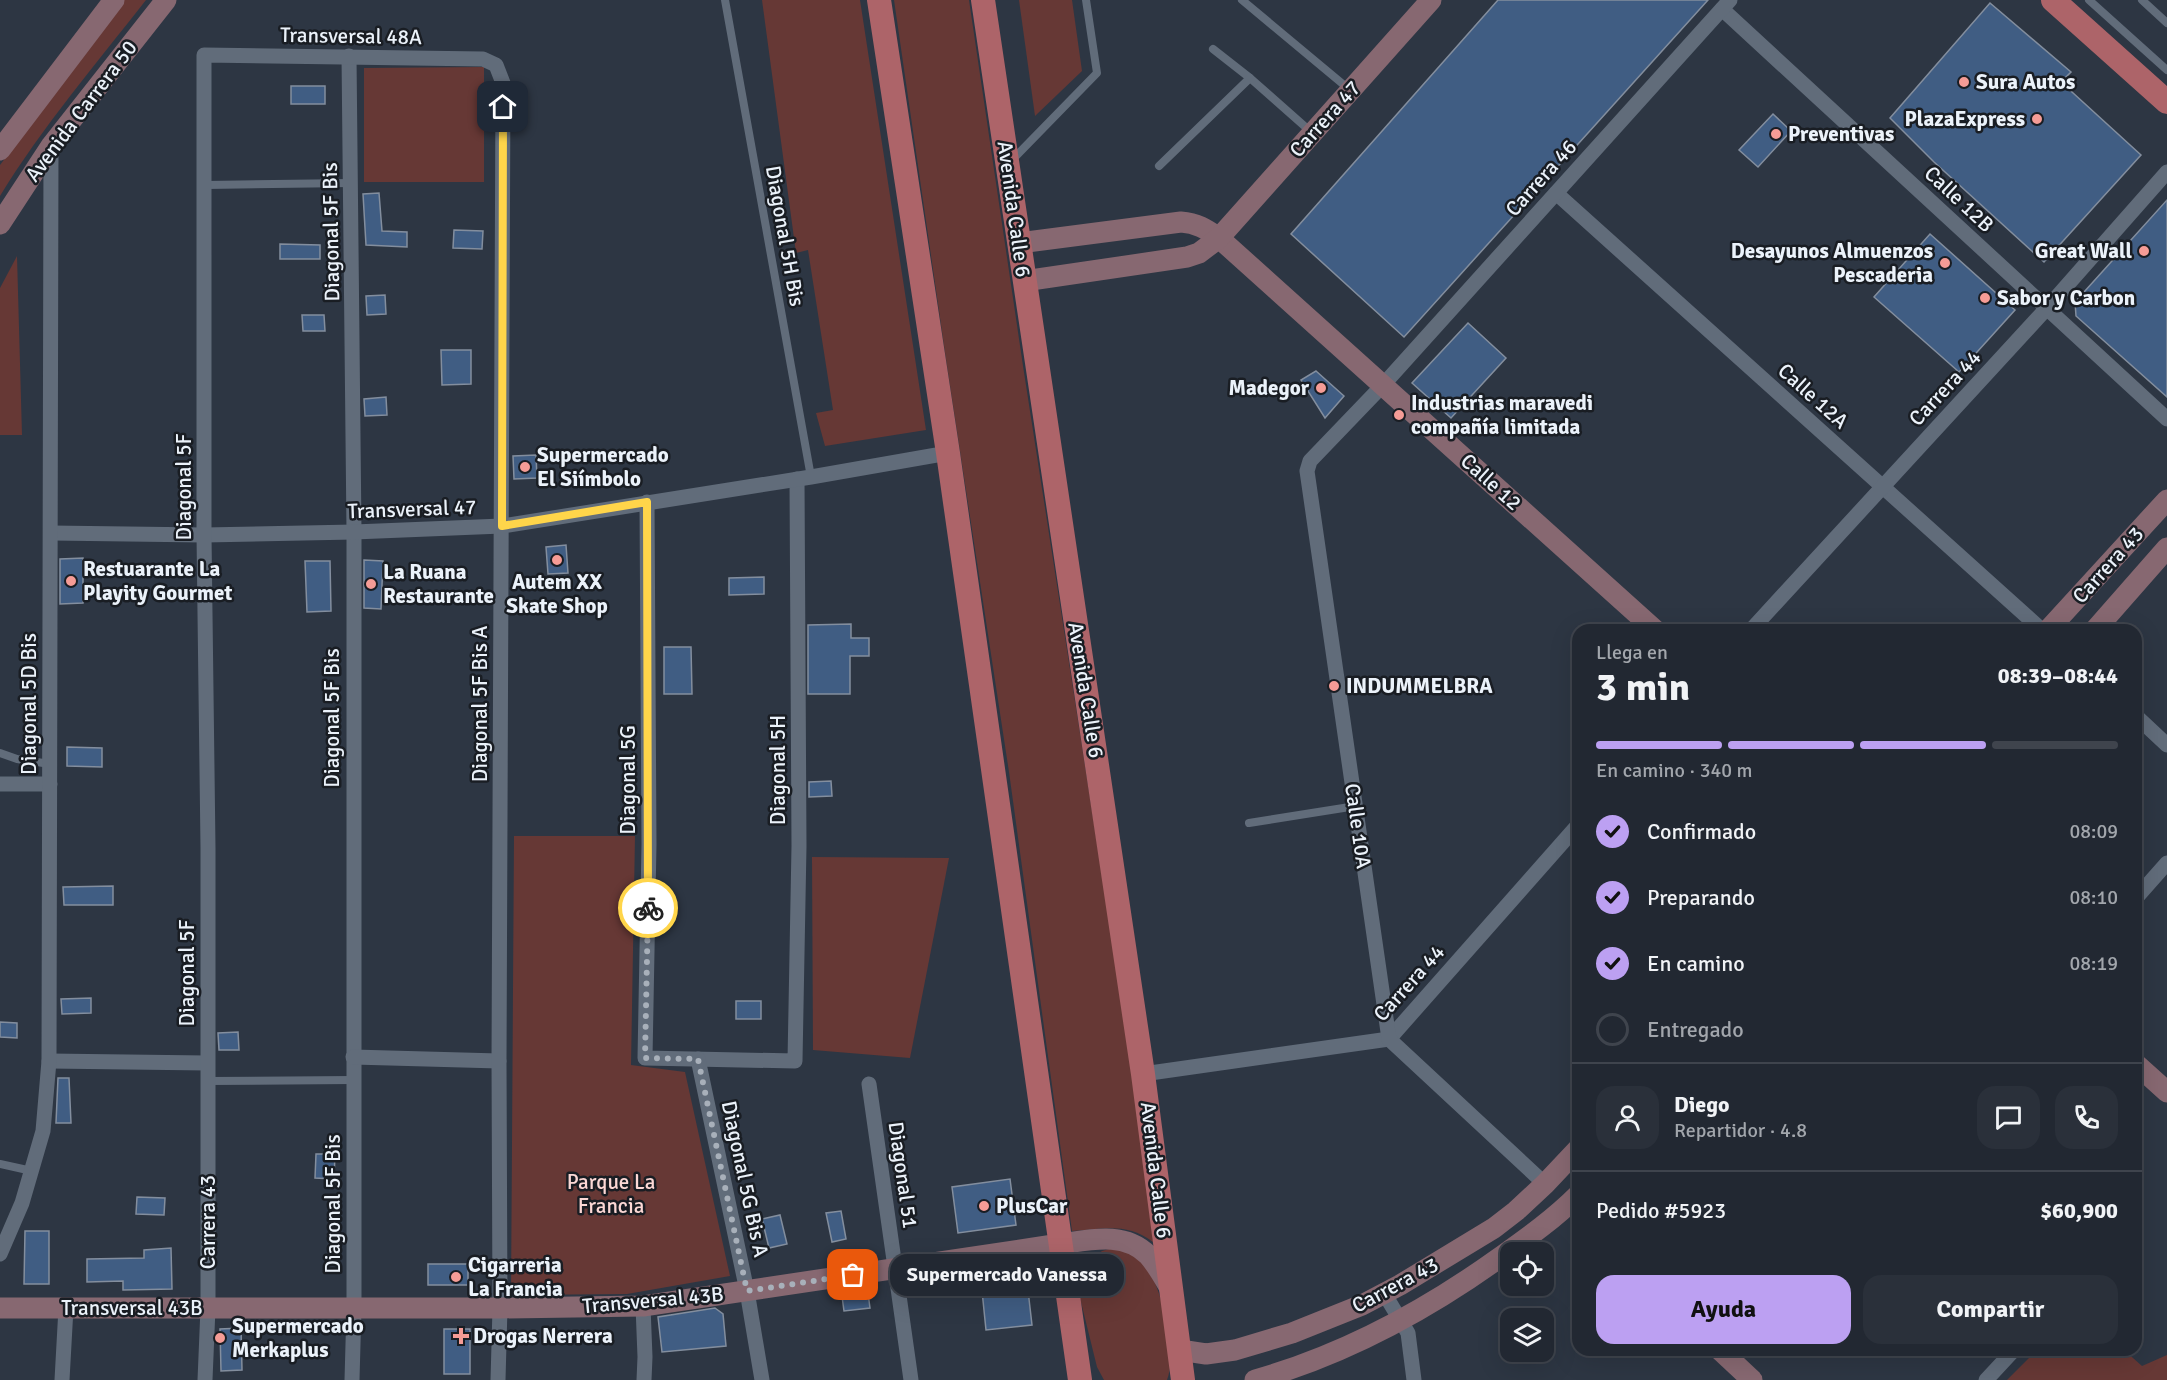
<!DOCTYPE html>
<html lang="es">
<meta charset="utf-8">
<style>
:root{--surface:#222832;--page:#2a303a;--text:#f1f3f6;--muted:#a2a6ac;--line:#3f444d;--accent:#bca0f2}
body{margin:0;font-family:Signika,sans-serif;background:var(--page);color:var(--text);height:100vh;display:flex;flex-direction:column;font-size:22px;white-space:nowrap}
*{box-sizing:border-box;margin:0}
p{font-size:20px;color:var(--muted)}
.icon{flex:none;width:33px;height:33px;fill:none;stroke:currentColor;stroke-width:2;stroke-linecap:round;stroke-linejoin:round}
.map{position:relative;flex:1;overflow:hidden}
.side{position:absolute;left:1572px;top:624px;width:570px;height:732px;display:flex;flex-direction:column;background:var(--surface);border-radius:18px;box-shadow:0 6px 24px #0002,0 0 0 2px var(--line)}
.side>*{flex:none}
.fabs{position:absolute;left:1500px;top:1242px;display:grid;gap:12px}
.fabs a{display:grid;place-items:center;width:54px;height:54px;border-radius:12px;background:var(--surface);box-shadow:0 6px 24px #0002,0 0 0 2px var(--line);font-size:30px}
.pin{position:absolute;display:grid;place-items:center;width:51px;height:51px;color:#fff;margin:-26px;border-radius:12px;box-shadow:0 3px 9px #0006}
.courier{position:absolute;display:grid;place-items:center;width:60px;height:60px;margin:-30px;border:4px solid #ffd54a;border-radius:50%;background:#fff;color:#222;box-shadow:0 2px 8px #0007}
.bubble{position:absolute;height:42px;border-radius:18px;background:var(--surface);box-shadow:0 6px 24px #0002,0 0 0 2px var(--line);font-size:20px;font-weight:800;line-height:42px;text-align:center}
.summary em{font-style:normal;font-weight:800}
.summary div{display:flex;flex-direction:column-reverse}
.summary{display:flex;align-items:center;justify-content:space-between;height:102px;padding:0 24px}
h1{font-size:39px;font-weight:800;line-height:45px}
.bar{display:grid;grid-template-columns:repeat(4,1fr);gap:9px 6px;align-content:center;height:72px;padding:0 24px}
.bar i{height:8px;border-radius:4px;background:var(--line)}
.bar .selected{background:var(--accent)}
.bar p{grid-column:span 4}
.line{display:flex;align-items:center;gap:15px;padding:0 24px;border-top:2px solid var(--line)}
.line div{flex:1}
.round{display:grid;place-items:center;flex:none;width:63px;height:63px;border-radius:18px;background:var(--page)}
ol{padding:0 24px;list-style:none}
li{display:flex;align-items:center;gap:18px;height:66px}
li p{margin-inline-start:auto}
li .icon{padding:6px;border-radius:50%;background:var(--accent);color:#111;stroke-width:4}
li:last-child{color:var(--muted)}
li i{width:33px;height:33px;border:3px solid var(--line);border-radius:50%}
.primary-button{display:flex;gap:12px;margin-top:auto;padding:12px 24px}
.primary-button a{flex:1;height:69px;border-radius:18px;background:var(--accent);color:#111;font-size:24px;font-weight:800;line-height:69px;text-align:center}
.primary-button a+a{background:var(--page);color:var(--text)}
.map>svg:first-child{display:block}
</style>
<div class="map">
<svg width="2167" height="1380" viewBox="0 0 2167 1380">
<rect width="100%" height="100%" fill="#2d3643"/>
<g fill="#663835">
<path d="M124,0H146C96,64 43,126 0,196V165Z"/>
<path d="M762,0H860L926,430L825,446L816,413L833,410L808,250L796,253Z"/>
<path d="M894,0H969L1023,366L1134,1082L1153,1242C1127,1222 1103,1229 1072,1231L1009,772L946,359Z"/>
<path d="M1019,0H1072L1082,71L1035,116Z"/>
<path d="M484,67V182H364V68Z"/>
<path d="M17,256L22,435H0V288Z"/>
<path d="M514,836H635L631,1065L685,1072L730,1276L627,1294L511,1295Z"/>
<path d="M812,857L949,858L910,1058L813,1050Z"/>
<path d="M1116,1247C1123,1250 1136,1253 1141,1258C1161,1281 1178,1353 1167,1380H1104L1097,1367L1080,1298L1083,1264L1102,1251Z"/>
<path d="M2037,1350H2124L2142,1366L2167,1355V1380H2007Z"/>
</g>
<g fill="#405d83" stroke="#838e9e" stroke-width="1.5">
<path d="M1498,0H1708L1404,337L1291,234Z"/>
<path d="M1990,3L2071,72L2061,82L2141,155L2044,262L1934,162L1890,118Z"/>
<rect x="291" y="86" width="34" height="18"/>
<path d="M1773,114L1791,131L1758,167L1739,150Z"/>
<path d="M379,193L382,231L407,232V247L366,245L363,194Z"/>
<path d="M2167,200V397L2076,316L2075,302Z"/>
<path d="M454,230L483,231L482,249L453,248Z"/>
<path d="M1930,234L2015,310L1959,372L1874,297Z"/>
<path d="M280,244L320,245V259H280Z"/>
<path d="M385,295L386,314L367,315L366,296Z"/>
<path d="M302,315H324L325,331H303Z"/>
<path d="M1468,323L1506,358L1451,418L1412,383Z"/>
<path d="M441,350H471V384L442,385Z"/>
<path d="M1316,371L1344,396L1325,418L1301,380Z"/>
<path d="M386,397L387,415L365,416L364,399Z"/>
<path d="M536,455L537,478L514,479L513,456Z"/>
<path d="M566,545L568,573L548,574L546,547Z"/>
<path d="M83,558V603L60,604V559Z"/>
<path d="M364,560L383,561L381,609L364,608Z"/>
<path d="M305,561H330L331,611L307,612Z"/>
<path d="M764,577V594L729,595V578Z"/>
<path d="M851,624V638H869V656H850V694H808V625Z"/>
<path d="M664,647H691L692,694H664Z"/>
<path d="M67,747L102,748V767L67,766Z"/>
<path d="M831,781L832,796L809,797V782Z"/>
<path d="M113,886V905H64L63,887Z"/>
<path d="M91,998V1013L62,1014L61,999Z"/>
<rect x="736" y="1001" width="25" height="18"/>
<path d="M0,1022L17,1023V1038L0,1037Z"/>
<path d="M238,1032L239,1050H219L218,1033Z"/>
<path d="M58,1078H69L71,1123H56Z"/>
<path d="M316,1154H335L334,1179L315,1178Z"/>
<path d="M1010,1179L1016,1225L958,1233L952,1187Z"/>
<path d="M137,1197L165,1198L164,1215L136,1214Z"/>
<path d="M841,1211L846,1239L832,1242L826,1213Z"/>
<path d="M780,1215L787,1244L769,1248L762,1219Z"/>
<path d="M25,1231H49V1284H24Z"/>
<path d="M171,1248L172,1289L123,1290V1281L87,1282V1259L144,1258V1250Z"/>
<rect x="428" y="1264" width="40" height="21"/>
<path d="M1025,1264L1032,1325L986,1330L980,1271Z"/>
<path d="M867,1286L870,1308L844,1311L841,1289Z"/>
<path d="M715,1308L723,1314L726,1346L662,1352L658,1317Z"/>
<path d="M241,1328L242,1370L221,1371L220,1329Z"/>
<rect x="444" y="1329" width="26" height="45"/>
</g>
<g fill="none" stroke-linecap="round" stroke-linejoin="round">
<g stroke="#616c7a" stroke-width="8">
<path d="M725,0L811,477"/>
<path d="M1242,0L1350,90"/>
<path d="M2089,0L2167,70"/>
<path d="M2142,0L2167,23"/>
<path d="M1213,49L1250,78L1310,131"/>
<path d="M1013,159L1097,73L1086,0"/>
<path d="M1159,166L1250,78"/>
<path d="M206,185L351,183"/>
<path d="M0,753L17,759L50,764"/>
<path d="M1249,823L1356,806"/>
<path d="M208,1081L353,1080"/>
<path d="M0,1164L32,1171"/>
</g>
<g stroke="#616c7a" stroke-width="15">
<path d="M1722,9L2167,419"/>
<path d="M349,56L354,532V1308L352,1380"/>
<path d="M1556,193L2042,630"/>
<path d="M647,502L649,844L645,1058L795,1061L799,846L797,479"/>
<path d="M51,533L204,535L354,532L502,526L811,477L948,453"/>
<path d="M1751,630L2047,308L2167,172"/>
<path d="M2136,716L2167,745"/>
<path d="M0,784H50"/>
<path d="M2136,898L2167,863"/>
<path d="M353,1057L499,1061"/>
<path d="M698,1059L747,1291L762,1380"/>
<path d="M49,1061L207,1063"/>
<path d="M1143,1074L1389,1039L1578,825"/>
<path d="M869,1084L911,1380"/>
<path d="M1545,1184L1389,1039L1307,471L1310,461L1383,385L1730,0"/>
<path d="M0,1254L22,1203L43,1131L49,1061L51,146"/>
<path d="M1384,1293L1408,1333L1414,1380"/>
<path d="M643,1306L645,1357L644,1380"/>
<path d="M62,1380L66,1308"/>
<path d="M205,1380L208,1308V848L204,535V55L483,59L496,65L503,83L499,1061L500,1308L498,1380"/>
<path d="M1986,1380L2014,1350"/>
</g>
<g stroke="#876871" stroke-width="21">
<path d="M0,150L114,0"/>
<path d="M0,224L51,146L166,0"/>
<path d="M1019,243L1181,222C1197,223 1206,229 1219,238L1655,630"/>
<path d="M1024,281L1187,257L1199,253L1219,238L1431,0"/>
<path d="M2048,630L2167,500"/>
<path d="M2095,630L2167,548"/>
<path d="M2136,1064L2167,1092"/>
<path d="M0,1308H500L643,1306L1060,1244C1090,1240 1124,1231 1148,1255C1157,1265 1164,1278 1171,1290"/>
<path d="M1180,1350L1206,1354L1235,1350L1292,1333L1362,1305L1400,1285L1494,1228L1516,1211L1545,1184L1578,1149"/>
<path d="M1720,1350L1752,1380"/>
<path d="M1255,1380C1344,1355 1425,1311 1499,1258C1527,1238 1554,1219 1578,1195"/>
</g>
<g stroke="#ad6469" stroke-width="24">
<path d="M879,0L948,453L1080,1380"/>
<path d="M983,0L1143,1074L1183,1380"/>
<path d="M2053,0L2167,102"/>
</g>
</g>
<g fill="none" stroke-linecap="round" stroke-linejoin="round">
<path stroke="#a8b0ba" stroke-width="6" stroke-dasharray="0 10.8" d="M648,908L645,1058L698,1059L747,1291L853,1275"/>
<path stroke="#ffd54a" stroke-width="8" d="M503,107L502,526L647,502L648,908"/>
</g>
<g fill="#f59c96" stroke="#191d23" stroke-width="2">
<circle cx="1964" cy="82" r="6"/>
<circle cx="2037" cy="119" r="6"/>
<circle cx="1776" cy="134" r="6"/>
<circle cx="2144" cy="251" r="6"/>
<circle cx="1945" cy="263" r="6"/>
<circle cx="1985" cy="298" r="6"/>
<circle cx="1321" cy="388" r="6"/>
<circle cx="1399" cy="415" r="6"/>
<circle cx="525" cy="467" r="6"/>
<circle cx="557" cy="560" r="6"/>
<circle cx="71" cy="581" r="6"/>
<circle cx="371" cy="584" r="6"/>
<circle cx="1334" cy="686" r="6"/>
<circle cx="984" cy="1206" r="6"/>
<circle cx="456" cy="1277" r="6"/>
<path d="M458 1327h6v6h6v6h-6v6h-6v-6h-6v-6h6z"/>
<circle cx="220" cy="1338" r="6"/>
</g>
<g text-anchor="middle" dominant-baseline="central" stroke-width="5" stroke-linejoin="round" paint-order="stroke">
<g font-size="21" fill="#ebf2fa" stroke="#191d23">
<text transform="translate(351 36) rotate(1)">Transversal 48A</text>
<text transform="translate(81 111) rotate(-53)">Avenida Carrera 50</text>
<text transform="translate(1325 119) rotate(-48)">Carrera 47</text>
<text transform="translate(1541 178) rotate(-48)">Carrera 46</text>
<text transform="translate(1959 199) rotate(43)">Calle 12B</text>
<text transform="translate(1014 209) rotate(82)">Avenida Calle 6</text>
<text transform="translate(331 232) rotate(-91)">Diagonal 5F Bis</text>
<text transform="translate(785 236) rotate(80)">Diagonal 5H Bis</text>
<text transform="translate(1945 388) rotate(-47)">Carrera 44</text>
<text transform="translate(1813 396) rotate(42)">Calle 12A</text>
<text transform="translate(1491 482) rotate(42)">Calle 12</text>
<text transform="translate(184 487) rotate(-90)">Diagonal 5F</text>
<text transform="translate(412 509) rotate(-2)">Transversal 47</text>
<text transform="translate(2108 565) rotate(-48)">Carrera 43</text>
<text transform="translate(1086 690) rotate(81)">Avenida Calle 6</text>
<text transform="translate(29 704) rotate(-90)">Diagonal 5D Bis</text>
<text transform="translate(480 704) rotate(-90)">Diagonal 5F Bis A</text>
<text transform="translate(332 718) rotate(-90)">Diagonal 5F Bis</text>
<text transform="translate(778 770) rotate(-90)">Diagonal 5H</text>
<text transform="translate(628 780) rotate(-90)">Diagonal 5G</text>
<text transform="translate(1358 826) rotate(82)">Calle 10A</text>
<text transform="translate(187 973) rotate(-90)">Diagonal 5F</text>
<text transform="translate(1409 983) rotate(-48)">Carrera 44</text>
<text transform="translate(1156 1170) rotate(83)">Avenida Calle 6</text>
<text transform="translate(903 1175) rotate(82)">Diagonal 51</text>
<text transform="translate(745 1179) rotate(78)">Diagonal 5G Bis A</text>
<text transform="translate(333 1204) rotate(-90)">Diagonal 5F Bis</text>
<text transform="translate(208 1222) rotate(-90)">Carrera 43</text>
<text transform="translate(1395 1285) rotate(-28)">Carrera 43</text>
<text transform="translate(653 1300) rotate(-5)">Transversal 43B</text>
<text x="132" y="1308">Transversal 43B</text>
</g>
<g font-size="21" font-weight="bold" fill="#ebf2fa" stroke="#191d23" text-anchor="start">
<text x="1976" y="82">Sura Autos</text>
<text x="2025" y="119" text-anchor="end">PlazaExpress</text>
<text x="1788" y="134">Preventivas</text>
<text x="1933" y="251" text-anchor="end">Desayunos Almuenzos<tspan x="1933" dy="24">Pescaderia</tspan></text>
<text x="2132" y="251" text-anchor="end">Great Wall</text>
<text x="1997" y="298">Sabor y Carbon</text>
<text x="1309" y="388" text-anchor="end">Madegor</text>
<text x="1411" y="403">Industrias maravedi<tspan x="1411" dy="24">compañía limitada</tspan></text>
<text x="537" y="455">Supermercado<tspan x="537" dy="24">El Siímbolo</tspan></text>
<text x="83" y="569">Restuarante La<tspan x="83" dy="24">Playity Gourmet</tspan></text>
<text x="383" y="572">La Ruana<tspan x="383" dy="24">Restaurante</tspan></text>
<text x="557" y="582" text-anchor="middle">Autem XX<tspan x="557" dy="24">Skate Shop</tspan></text>
<text x="1346" y="686">INDUMMELBRA</text>
<text x="996" y="1206">PlusCar</text>
<text x="468" y="1265">Cigarreria<tspan x="468" dy="24">La Francia</tspan></text>
<text x="232" y="1326">Supermercado<tspan x="232" dy="24">Merkaplus</tspan></text>
<text x="473" y="1336">Drogas Nerrera</text>
</g>
<g font-size="21" fill="#fcd8d5" stroke="#191d23">
<text x="611" y="1182">Parque La<tspan x="611" dy="24">Francia</tspan></text>
</g>
</g>
</svg>
<div class="fabs">
<a><svg class="icon" aria-label="locate" viewBox="0 0 24 24"><circle cx="12" cy="12" r="6"/><path d="M12 2v4M12 18v4M2 12h4M18 12h4"/></svg></a>
<a><svg class="icon" aria-label="layers" viewBox="0 0 24 24"><path d="M12 4l9 5-9 5-9-5zM3 14l9 5 9-5"/></svg></a>
</div>
<div class="pin" style="left:853px;top:1275px;background:#ea580c"><svg class="icon" aria-label="bag" viewBox="0 0 24 24"><path d="M5 8h14l-1 12H6zM9 8a3 3 0 0 1 6 0"/></svg></div>
<div class="pin" style="left:503px;top:107px;background:#1f2937"><svg class="icon" aria-label="home" viewBox="0 0 24 24"><path d="M3 11l9-7 9 7M6 9v11h12V9"/></svg></div>
<div class="courier" style="left:648px;top:908px"><svg class="icon" aria-label="bike" viewBox="0 0 24 24"><circle cx="6" cy="16" r="4"/><circle cx="18" cy="16" r="4"/><path d="M6 16l4-8h5l3 8M10 8l3 8H6M13 5h3"/></svg></div>
<div class="bubble" style="left:890px;top:1254px;width:234px">Supermercado Vanessa</div>
<section class="side">
<div class="summary"><div><h1>3 min</h1><p>Llega en</p></div><em>08:39–08:44</em></div>
<div class="bar"><i class="selected"></i><i class="selected"></i><i class="selected"></i><i></i><p>En camino · 340 m</p></div>
<ol>
<li><svg class="icon" aria-label="check" viewBox="0 0 24 24"><path d="M5 12l5 5 9-10"/></svg>Confirmado<p>08:09</p></li>
<li><svg class="icon" aria-label="check" viewBox="0 0 24 24"><path d="M5 12l5 5 9-10"/></svg>Preparando<p>08:10</p></li>
<li><svg class="icon" aria-label="check" viewBox="0 0 24 24"><path d="M5 12l5 5 9-10"/></svg>En camino<p>08:19</p></li>
<li><i></i>Entregado</li>
</ol>
<div class="line" style="height:108px"><a class="round"><svg class="icon" aria-label="person" viewBox="0 0 24 24"><circle cx="12" cy="8" r="4"/><path d="M4 21q1-7 8-7t8 7"/></svg></a><div><b>Diego</b><p>Repartidor · 4.8</p></div><a class="round"><svg class="icon" aria-label="chat" viewBox="0 0 24 24"><path d="M4 5h16v11H9l-5 4z"/></svg></a><a class="round"><svg class="icon" aria-label="phone" viewBox="0 0 24 24"><path d="M5 4h4l2 5-3 2q2 4 5 5l2-3 5 2v4C11 20 4 13 5 4z"/></svg></a></div>
<div class="line" style="height:78px"><div>Pedido #5923</div><b>$60,900</b></div>
<div class="primary-button"><a>Ayuda</a><a>Compartir</a></div>
</section>
</div>
